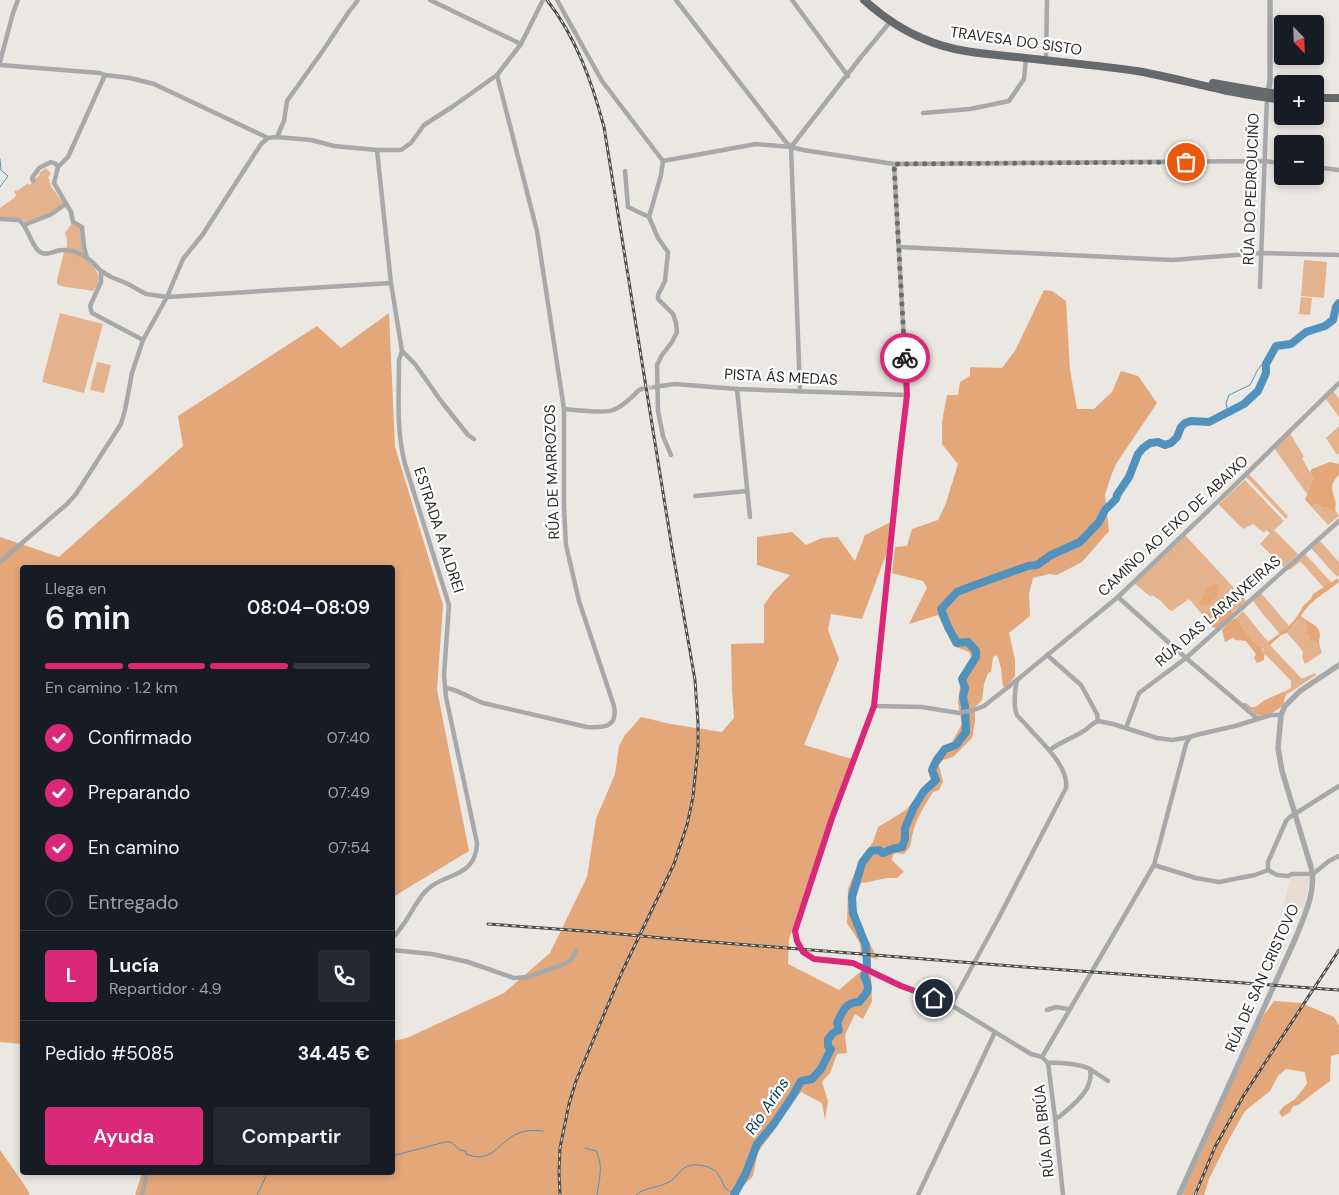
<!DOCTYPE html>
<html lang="es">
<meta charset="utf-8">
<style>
:root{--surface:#171b24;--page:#242831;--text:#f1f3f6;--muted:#9ea1a6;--line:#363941;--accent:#db2777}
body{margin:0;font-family:"DM Sans",sans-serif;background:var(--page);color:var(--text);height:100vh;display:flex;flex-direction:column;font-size:19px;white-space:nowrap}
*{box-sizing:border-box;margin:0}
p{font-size:16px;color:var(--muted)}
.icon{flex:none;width:28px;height:28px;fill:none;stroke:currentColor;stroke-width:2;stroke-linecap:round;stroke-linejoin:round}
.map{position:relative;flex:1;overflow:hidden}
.drawer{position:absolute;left:20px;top:565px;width:375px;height:610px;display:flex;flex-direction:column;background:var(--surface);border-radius:5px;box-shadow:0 2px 8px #0003}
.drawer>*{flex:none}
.needle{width:32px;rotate:157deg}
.fabs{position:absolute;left:1274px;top:15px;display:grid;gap:10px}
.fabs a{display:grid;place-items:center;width:50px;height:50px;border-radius:5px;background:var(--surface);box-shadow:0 2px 8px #0003;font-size:25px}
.pin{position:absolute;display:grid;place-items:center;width:42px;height:42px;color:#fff;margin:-21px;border:2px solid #fff;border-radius:50%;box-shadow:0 1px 5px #0007}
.courier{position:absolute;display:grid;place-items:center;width:50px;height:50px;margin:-25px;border:4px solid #db2777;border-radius:50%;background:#fff;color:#222;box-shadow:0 1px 6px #0007}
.summary em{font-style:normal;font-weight:600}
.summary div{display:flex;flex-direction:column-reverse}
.summary{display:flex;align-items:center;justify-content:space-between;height:85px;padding:0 25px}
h1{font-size:32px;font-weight:600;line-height:38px}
.bar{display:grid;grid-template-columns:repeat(4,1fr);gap:8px 5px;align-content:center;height:60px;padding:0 25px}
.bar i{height:6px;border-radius:4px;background:var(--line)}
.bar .on{background:var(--accent)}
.bar p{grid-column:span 4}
.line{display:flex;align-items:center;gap:12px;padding:0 25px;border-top:1px solid var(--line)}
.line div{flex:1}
.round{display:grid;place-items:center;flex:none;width:52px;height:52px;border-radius:5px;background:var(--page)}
ol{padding:0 25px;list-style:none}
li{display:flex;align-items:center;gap:15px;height:55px}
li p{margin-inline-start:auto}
li .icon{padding:5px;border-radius:50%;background:var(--accent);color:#fff;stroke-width:4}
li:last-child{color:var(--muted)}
li i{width:28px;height:28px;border:2px solid var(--line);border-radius:50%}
.cta{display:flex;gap:10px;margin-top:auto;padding:10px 25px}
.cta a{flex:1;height:58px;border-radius:5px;background:var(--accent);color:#fff;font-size:20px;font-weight:600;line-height:58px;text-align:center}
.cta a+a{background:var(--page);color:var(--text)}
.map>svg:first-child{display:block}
</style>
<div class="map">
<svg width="1339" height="1195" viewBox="0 0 1339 1195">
<rect width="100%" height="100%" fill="#ebe7e3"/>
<path fill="#e7dbd3" d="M1291,876L1310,878L1304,909L1283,907Z"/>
<g fill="#e4b38e">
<path d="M46,168L51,174L48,177L50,181L49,182L51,184L50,185L64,204L50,215L26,223L22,219L0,217V208L14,198L16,195L14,192L16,190L17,191L28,183L29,185L35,181L34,179L40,175L39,173Z"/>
<path d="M72,223L81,228L83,257C94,266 106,277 93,291L61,286L57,284V280L64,252L67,246V238L65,233Z"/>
<path d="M1304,260L1327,262L1324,298L1301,296Z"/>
<path d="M1301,297L1312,298L1310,315L1299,314Z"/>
<path d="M60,313L103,324L84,393L42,382Z"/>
<path d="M97,362L111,365L104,393L90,390Z"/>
<path d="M1333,391L1339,399V417L1325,398Z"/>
<path d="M1339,426V453L1337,455L1326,438Z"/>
<path d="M1290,433L1304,457L1302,458L1313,478L1307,494L1274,448Z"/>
<path d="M1248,473L1288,516L1286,519L1245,476Z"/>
<path d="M1245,480L1284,521L1274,530L1298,554L1284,567L1260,544L1270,533L1266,530L1264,533L1253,524L1243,529L1220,506L1219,504Z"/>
<path d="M1309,504L1312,506L1317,504L1319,505L1321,508L1328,507L1330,509H1335L1339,516L1328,525Z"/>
<path d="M1185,535L1247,602L1233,612L1230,609L1207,614V620L1189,599L1172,611L1169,610L1161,601L1152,595L1151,597L1134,583Z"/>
<path d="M1320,541L1339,562V575L1337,577L1311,548Z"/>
<path d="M1307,551L1306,555L1332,583L1324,588L1301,562C1296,563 1294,568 1289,570L1287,568Z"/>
<path d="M1261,593L1289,626L1280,634L1262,613L1253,601Z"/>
<path d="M1243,611L1268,642L1260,647C1249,641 1244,628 1236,618Z"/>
<path d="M1299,619L1306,622C1308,630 1307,637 1316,642L1318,647H1320L1322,653L1305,664L1302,657L1303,652L1297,644L1287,633L1297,622Z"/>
<path d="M1270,645L1301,678H1304L1315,673L1316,675L1291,692L1287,694L1283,692L1291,688V681L1262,651L1265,646Z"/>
</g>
<g fill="#e3a779">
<path d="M1044,290L1052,291L1066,301L1070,370L1077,409H1094L1112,392L1121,371L1138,376L1157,403L1116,464L1111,476L1105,495L1109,531L1082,562L1057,575L1049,574L1033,578L1029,594L1030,616L1009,633L1015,660V676L1007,686L1003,687L1001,668L997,655L993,657L991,672L988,673L984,684L982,700L975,707V722L972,738L953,757L943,760L939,765L943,782L939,790L933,792C925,805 917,817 913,832C910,843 913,845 904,854L896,853L893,855L892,860L904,872L897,878C882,877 875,882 861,883C859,889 855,897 855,903C857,918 870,945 878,959L861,956L860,943L847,923L848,889L859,862L873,842L878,827L906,810L923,788L931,781L928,770L942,748L952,742L962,724L958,703L961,679L972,659L969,652L953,646L938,615L909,624L927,588L923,581L892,573L895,547L907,546L912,529L938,520L946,503L958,464L942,444V422L947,395H958L960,382L970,376V367L1002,368L1015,351Z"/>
<path d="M389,313L395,447L443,605L437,690L469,851L393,897L392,568H22V1044L0,1042V537L59,557L183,446L178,416L317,326L341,348Z"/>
<path d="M1330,462L1339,464V475C1324,488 1339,497 1335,509L1331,510L1328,507L1322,508L1319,505L1317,504L1312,506L1305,500L1313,478L1310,472L1312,469Z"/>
<path d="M891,522L887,552L862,619L831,614L828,630L839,659L804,745L852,759L789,939L788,964L839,990L860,972L871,975L872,1001L863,1019L855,1014L845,1035L847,1053L837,1054L830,1073L822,1082L828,1101L825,1120L822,1103L801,1092L786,1109L778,1125L758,1152L753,1176L738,1191L739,1195H135L142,1173L392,1172L393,1041L407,1038L504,993L550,953L587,877L596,819L615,774L619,746L625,735L641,717L671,724L722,732L734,718L732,690L731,644L764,643V605L773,592L790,575L757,565V537L792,532L806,545L822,538L838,537L855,561L865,535Z"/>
<path d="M1338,578L1339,582C1326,593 1310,600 1301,616L1302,617C1308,622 1319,625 1320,634C1320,639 1318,642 1320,647H1318L1316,642L1310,640L1309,634L1305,633L1307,629L1306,622L1299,619L1287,633L1281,635L1270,645L1265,646L1262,649V651L1265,654L1264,657V660L1257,663L1254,658L1256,654L1246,641L1235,640L1233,638L1225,642L1222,630L1230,621L1236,618C1244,628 1249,641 1261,647L1287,628L1296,618L1304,605L1311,599L1313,594Z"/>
<path d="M1214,584L1219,586L1217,597L1206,605H1199L1198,604L1202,599V595L1205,593L1207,587Z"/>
<path d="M1214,606C1221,605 1228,607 1233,612L1232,615L1217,629L1212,627L1207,620L1208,612Z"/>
<path d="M1283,692L1287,694L1285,697L1283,706L1272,713L1259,716L1243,704V703H1246L1251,707H1255L1265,700Z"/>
<path d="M1274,1001L1301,1003L1334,1017L1339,1026V1054L1331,1056L1330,1081L1298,1105L1293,1106L1290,1112L1282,1117L1279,1112L1284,1106L1295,1099L1307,1084L1305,1072L1286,1069L1278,1076L1270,1091L1245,1111L1228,1141L1209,1179L1204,1195H1182L1252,1039L1264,1015Z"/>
<path d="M0,1150L27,1189L30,1195H0Z"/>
</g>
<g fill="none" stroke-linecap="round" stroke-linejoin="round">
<g stroke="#5092bd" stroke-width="1">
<path d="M0,159L1,170L8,176L0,187"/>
<path d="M1228,412L1226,403L1229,395L1250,385L1257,371L1276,346"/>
<path d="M585,1148L596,1151C604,1167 599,1178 597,1195"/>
<path d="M392,1156L445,1142H451L460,1150L466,1151V1154C493,1165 498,1141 519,1133C527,1130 535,1130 543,1131"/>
<path d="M730,1191L734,1192"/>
<path d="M257,1195L268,1172"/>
<path d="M636,1195C645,1187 658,1188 669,1182C676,1179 679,1170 686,1167C694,1162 713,1166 718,1174C722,1180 723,1186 728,1191"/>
</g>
<path stroke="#5092bd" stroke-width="8" d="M734,1195L746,1173L757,1144L773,1125L792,1097L801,1081L812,1079L821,1069L831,1049L828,1046V1039L833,1033L839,1030L837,1023C842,1013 845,1002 859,1002C868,992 871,989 864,976L867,967L866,946L853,913L852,897L862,863L871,851L879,850L883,853L892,849L902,847L905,839V828L914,807L924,791L936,780L932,770L936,761L945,749L956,745L966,732L965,706L963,697L965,688L962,679L976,657V651L968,642L957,643L948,627L941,609L957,592L975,585L1028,566L1037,565L1051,555L1080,542L1099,522L1105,510L1116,499L1117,495L1129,477L1138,454L1143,448L1150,443L1158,442L1165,445L1171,443L1177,437L1181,427L1185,423L1191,421L1209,422L1244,404L1258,391L1266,373V364L1276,346L1291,344L1306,332L1325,326L1333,320L1336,307L1339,303"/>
<path stroke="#c5c1be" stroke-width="4.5" stroke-dasharray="4.5 2" stroke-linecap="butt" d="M642,389L654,387"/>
<g stroke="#a6a8aa" stroke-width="4.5">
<path d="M430,0L521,44"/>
<path d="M557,0L602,81L663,161L756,144L791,147L803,150L894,164L1264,161L1282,163"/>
<path d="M676,0L785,141L791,147"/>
<path d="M792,0L848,76"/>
<path d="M1046,60L1047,0"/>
<path d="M0,62L13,13L18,0"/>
<path d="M0,65L100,73L105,75L130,78L154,84L268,138"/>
<path d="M923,113L970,109L1009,101L1024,79L1026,58"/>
<path d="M277,137L284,121L287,101L322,52L348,13L358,0"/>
<path d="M791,147L800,391"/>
<path d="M791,147L861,57L891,21"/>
<path d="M377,150L391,283L402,351L399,360C399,395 396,430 405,464L449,605L444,675L446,697L477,843C476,880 441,872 424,893C412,907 406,926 392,938"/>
<path d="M663,161L661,175L649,217L658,238L668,252L665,281L658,295V299L673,314L676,323L677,332L672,342L662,355L657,365L658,411L663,436L671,455"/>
<path d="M894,164L907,395L899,462L874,706L832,818L795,931L797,941L803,952L814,959L853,963L901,985L951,1005L1031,1054L1042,1057L1048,1063"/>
<path d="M58,167L68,157L105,75"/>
<path d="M1315,167L1339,170"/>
<path d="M625,171L628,207L649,217"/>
<path d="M33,181L32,178L39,168L51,162L56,164L58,167L54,183L71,212L73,222L82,227L84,247L87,258"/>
<path d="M0,219L19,220C21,222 23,223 24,226C29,232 33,248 40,252C47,257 55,250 62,250C79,249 91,260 101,271V282L90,306L92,313L143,340"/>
<path d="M24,225L50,215L66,204"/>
<path d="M899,247L1172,260L1261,253L1339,255"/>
<path d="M101,271L111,277L128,284L146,294L167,297L391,283"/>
<path d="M1260,287L1267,96"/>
<path d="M402,351L415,364L441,401L468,435L474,439"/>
<path d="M654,387L675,384L737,389L907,395"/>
<path d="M737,389L750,517"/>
<path d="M564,409C576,410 603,414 613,410C623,407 632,397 639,390L642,389"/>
<path d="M695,496L747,491"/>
<path d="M0,562L67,504L76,494L121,424L125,410L132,373L143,340L167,297L183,259L203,234L261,144L268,138L277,137L311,140L334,146L377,150H401L411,143L424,125L452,107L497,75L521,44L543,0"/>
<path d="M1118,597L1186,658L1258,719"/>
<path d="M1047,655L1081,685L1097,714L1098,721L1113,724L1157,738L1172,740L1190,737"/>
<path d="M445,688C455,688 472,699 483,703L587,727C604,728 618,727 614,706L579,601L566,545L564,508V409L537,231L497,75"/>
<path d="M874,706L922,707L959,713L974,710L984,706L1017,680L1118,597L1234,486L1339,383"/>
<path d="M1126,728L1139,693L1186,658L1339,521"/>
<path d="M1050,750C1060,742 1071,739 1082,732C1088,729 1092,723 1098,721"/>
<path d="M1154,865L1196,878L1219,882L1255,875L1268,870L1277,875L1288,876L1292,874H1313L1329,861L1339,856"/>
<path d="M1268,870V862L1286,821L1290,817L1339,786"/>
<path d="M392,950L432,954L468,962L514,978L528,977L562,965L571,960L576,951"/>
<path d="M951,1005L997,921L1066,788C1069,766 1041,742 1028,727C1025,723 1020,719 1017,715C1013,707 1015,689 1017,680"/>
<path d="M1047,1010L1056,1007L1069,1009"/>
<path d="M1042,1057L1154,865L1186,744L1190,737L1196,735L1235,726L1271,715H1281"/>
<path d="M1048,1063L1055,1118L1063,1195"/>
<path d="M1048,1063C1060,1062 1080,1064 1090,1069C1095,1089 1072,1106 1059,1117L1055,1118"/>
<path d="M1090,1069L1108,1081"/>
<path d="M142,1195L147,1172"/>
<path d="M918,1195L995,1032"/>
</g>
<g stroke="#a6a8aa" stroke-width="5.5">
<path d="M1268,93L1270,81V0"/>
<path d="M1179,1195L1296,937C1304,916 1317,891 1311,867L1282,771L1278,748L1281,715L1285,706L1300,691L1339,665"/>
</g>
<g stroke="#666a6c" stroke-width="8">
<path d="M864,0C882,16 901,30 924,39C953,52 986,54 1017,57C1057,62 1097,65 1137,71C1166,76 1194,84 1223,90C1242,94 1262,97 1282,100"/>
<path d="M1213,83L1282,95"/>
<path d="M1315,98H1339"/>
</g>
<g stroke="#4f4d4b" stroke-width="3">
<g id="rail">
<path d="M547,0C576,37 592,82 604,127L672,548L695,680L698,723V747L693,797L687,825L674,864L621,974L576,1081L569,1104L560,1148L559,1172L560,1195"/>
<path d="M488,924L598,932L662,938L1024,967L1339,990"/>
<path d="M1195,1195L1215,1147L1244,1095L1339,950"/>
</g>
</g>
<use href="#rail" stroke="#fff" stroke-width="1" stroke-dasharray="4" stroke-linecap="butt"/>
</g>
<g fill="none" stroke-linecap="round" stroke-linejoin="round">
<path stroke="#6e6c69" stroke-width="5" stroke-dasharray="0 9" d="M905,358L894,164L1186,162"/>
<path stroke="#db2777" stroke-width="6" d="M905,358L907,395L899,462L874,706L832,818L795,931L797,941L803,952L814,959L853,963L901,986L934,998"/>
</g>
<g text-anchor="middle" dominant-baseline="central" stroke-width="4.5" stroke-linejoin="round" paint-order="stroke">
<g font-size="15" fill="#2b2928" stroke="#fff">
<text transform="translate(1016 41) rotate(8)">TRAVESA DO SISTO</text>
<text transform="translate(1251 189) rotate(-88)">RÚA DO PEDROUCIÑO</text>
<text transform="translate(781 377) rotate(3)">PISTA ÁS MEDAS</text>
<text transform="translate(552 472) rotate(-92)">RÚA DE MARROZOS</text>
<text transform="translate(1173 526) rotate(-43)">CAMIÑO AO EIXO DE ABAIXO</text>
<text transform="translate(439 530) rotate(72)">ESTRADA A ALDREI</text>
<text transform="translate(1218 611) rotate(-41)">RÚA DAS LARANXEIRAS</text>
<text transform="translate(1262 978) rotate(-66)">RÚA DE SAN CRISTOVO</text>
<text transform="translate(1044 1131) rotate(-96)">RÚA DA BRÚA</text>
</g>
<g font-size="16" font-style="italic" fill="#003856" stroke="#fff">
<text transform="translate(767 1106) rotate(-56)">Río Aríns</text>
</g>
</g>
</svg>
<div class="fabs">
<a><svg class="needle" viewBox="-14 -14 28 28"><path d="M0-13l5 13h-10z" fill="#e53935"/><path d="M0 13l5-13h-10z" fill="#9ea1a6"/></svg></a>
<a>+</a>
<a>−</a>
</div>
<div class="pin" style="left:1186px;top:162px;background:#ea580c"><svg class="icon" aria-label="bag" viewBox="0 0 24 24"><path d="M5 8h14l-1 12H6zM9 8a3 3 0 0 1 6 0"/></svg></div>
<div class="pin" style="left:934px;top:998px;background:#1f2937"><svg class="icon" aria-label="home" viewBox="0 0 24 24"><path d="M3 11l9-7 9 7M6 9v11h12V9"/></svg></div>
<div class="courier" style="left:905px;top:358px"><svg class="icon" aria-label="bike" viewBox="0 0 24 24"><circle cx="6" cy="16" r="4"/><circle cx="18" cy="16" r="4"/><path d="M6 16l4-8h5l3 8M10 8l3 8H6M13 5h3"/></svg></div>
<section class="drawer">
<div class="summary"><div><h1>6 min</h1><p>Llega en</p></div><em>08:04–08:09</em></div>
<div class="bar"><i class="on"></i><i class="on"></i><i class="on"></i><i></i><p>En camino · 1.2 km</p></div>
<ol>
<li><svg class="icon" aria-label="check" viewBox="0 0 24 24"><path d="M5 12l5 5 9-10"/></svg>Confirmado<p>07:40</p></li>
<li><svg class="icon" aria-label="check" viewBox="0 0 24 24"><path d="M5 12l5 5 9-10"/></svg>Preparando<p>07:49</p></li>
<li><svg class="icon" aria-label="check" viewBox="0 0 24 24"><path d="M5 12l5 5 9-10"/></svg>En camino<p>07:54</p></li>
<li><i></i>Entregado</li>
</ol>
<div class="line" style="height:90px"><b class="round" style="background:var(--accent);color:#fff">L</b><div><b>Lucía</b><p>Repartidor · 4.9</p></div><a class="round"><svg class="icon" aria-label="phone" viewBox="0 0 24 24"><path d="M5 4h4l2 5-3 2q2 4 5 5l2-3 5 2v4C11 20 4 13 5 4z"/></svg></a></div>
<div class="line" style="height:65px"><div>Pedido #5085</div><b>34.45 €</b></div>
<div class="cta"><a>Ayuda</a><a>Compartir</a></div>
</section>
</div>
